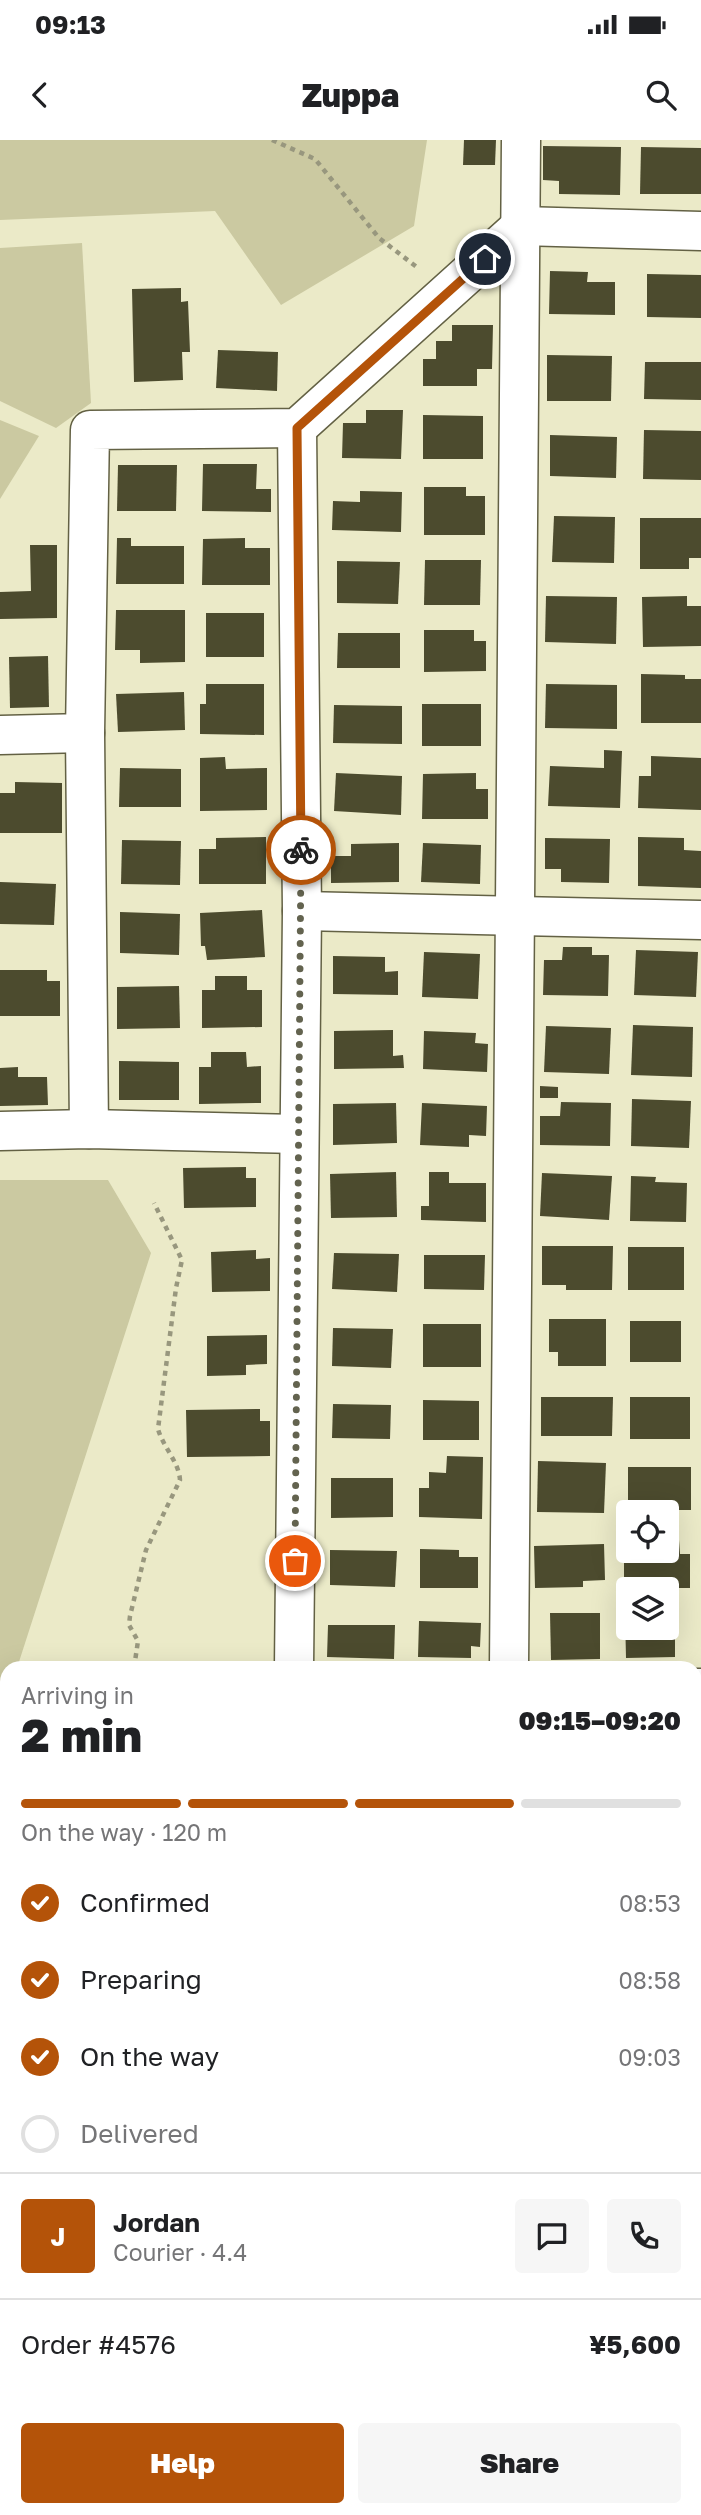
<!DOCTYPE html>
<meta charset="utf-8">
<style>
:root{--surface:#fff;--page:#f6f6f6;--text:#202124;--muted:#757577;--line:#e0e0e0;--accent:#b45309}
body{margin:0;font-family:"Golos Text",sans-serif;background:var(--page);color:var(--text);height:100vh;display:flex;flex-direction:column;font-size:26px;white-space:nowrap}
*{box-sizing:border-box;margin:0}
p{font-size:23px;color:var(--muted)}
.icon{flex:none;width:38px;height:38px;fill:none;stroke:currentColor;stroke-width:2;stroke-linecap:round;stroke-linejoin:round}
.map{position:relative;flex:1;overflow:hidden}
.side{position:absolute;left:0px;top:1521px;width:702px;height:856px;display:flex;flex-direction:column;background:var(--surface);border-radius:21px 21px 0 0;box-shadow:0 7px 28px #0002}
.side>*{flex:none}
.tools{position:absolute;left:616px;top:1360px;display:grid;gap:14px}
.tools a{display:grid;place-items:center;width:63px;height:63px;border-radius:7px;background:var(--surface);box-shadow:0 7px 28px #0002;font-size:35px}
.pin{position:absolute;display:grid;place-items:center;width:60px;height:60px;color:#fff;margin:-30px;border:4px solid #fff;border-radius:50%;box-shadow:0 2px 7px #0007}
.courier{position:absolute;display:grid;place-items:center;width:70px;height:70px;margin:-35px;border:5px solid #b45309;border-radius:50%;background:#fff;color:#222;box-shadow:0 2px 9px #0007}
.headline em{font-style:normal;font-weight:800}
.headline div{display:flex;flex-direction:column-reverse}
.headline{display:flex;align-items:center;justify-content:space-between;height:119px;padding:0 21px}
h1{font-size:46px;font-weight:800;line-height:52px}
.bar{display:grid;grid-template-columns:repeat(4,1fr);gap:10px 7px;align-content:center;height:84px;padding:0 21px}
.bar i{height:9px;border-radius:5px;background:var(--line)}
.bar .selected{background:var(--accent)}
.bar p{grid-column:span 4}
.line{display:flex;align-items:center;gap:18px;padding:0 21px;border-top:2px solid var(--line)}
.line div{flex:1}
.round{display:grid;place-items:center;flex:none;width:74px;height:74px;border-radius:7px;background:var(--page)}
ol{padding:0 21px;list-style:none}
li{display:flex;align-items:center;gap:21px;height:77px}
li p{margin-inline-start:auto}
li .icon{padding:7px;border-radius:50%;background:var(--accent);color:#fff;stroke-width:4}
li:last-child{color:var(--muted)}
li i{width:38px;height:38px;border:4px solid var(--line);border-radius:50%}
.button{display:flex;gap:14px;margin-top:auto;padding:14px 21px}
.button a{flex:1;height:80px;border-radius:7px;background:var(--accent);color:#fff;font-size:28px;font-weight:800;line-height:80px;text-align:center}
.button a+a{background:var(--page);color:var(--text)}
.status{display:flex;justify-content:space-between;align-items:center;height:49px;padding:0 35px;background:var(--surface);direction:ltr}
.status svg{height:19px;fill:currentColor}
header{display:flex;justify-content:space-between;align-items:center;height:91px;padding:0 21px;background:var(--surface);font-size:32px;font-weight:800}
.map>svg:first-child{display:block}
</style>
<div class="status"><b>09:13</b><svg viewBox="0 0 49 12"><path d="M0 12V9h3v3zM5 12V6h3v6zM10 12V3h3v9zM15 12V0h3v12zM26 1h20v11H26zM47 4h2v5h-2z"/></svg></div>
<header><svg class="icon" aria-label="back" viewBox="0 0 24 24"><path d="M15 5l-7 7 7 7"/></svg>Zuppa<svg class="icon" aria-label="search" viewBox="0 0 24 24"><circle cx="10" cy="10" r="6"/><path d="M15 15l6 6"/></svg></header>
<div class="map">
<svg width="701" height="2375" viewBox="0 0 701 2375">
<rect width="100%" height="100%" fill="#ebeac8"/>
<g fill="#cbc9a1">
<path d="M0,0H427L414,86L281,165L215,71L0,80Z"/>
<path d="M82,103L91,263L56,288L0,261V108Z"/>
<path d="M0,280L39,296L0,359Z"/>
<path d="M0,1040H108L151,1113L17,1528H7V1559L0,1580Z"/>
</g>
<g fill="#4c4b2e">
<path d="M464,0H496L495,25H463Z"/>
<path d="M543,6L621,7L620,55L559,54V41L543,40Z"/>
<path d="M641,7L701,8V54H640Z"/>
<path d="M550,131L588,132L587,142H615V175L549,174Z"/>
<path d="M647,134L701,135V178L647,177Z"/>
<path d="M181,148V162L188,161L190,212H182L183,240L134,242L132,149Z"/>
<path d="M452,185H493L492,229H477V246H423V219H436V201H452Z"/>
<path d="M218,210L278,212L277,251L216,248Z"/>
<path d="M547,215L612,216L611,261H547Z"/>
<path d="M645,222H701V260L644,259Z"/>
<path d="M366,270H403L401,319L342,318L343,283H366Z"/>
<path d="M423,275L483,276V319H423Z"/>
<path d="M644,290L701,291V340L643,339Z"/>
<path d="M550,295L617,297L616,338L550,336Z"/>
<path d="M203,324H257L256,349H271V372L202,371Z"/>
<path d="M118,325H177L176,371H117Z"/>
<path d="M424,347H466V356H485V395H424Z"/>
<path d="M360,351L402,352L401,392L332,390L333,361L360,362Z"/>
<path d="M554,376L615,377L614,423L552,422Z"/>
<path d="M640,378H701V418H689V429H640Z"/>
<path d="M117,398H131V406H184V444H116Z"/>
<path d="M245,398V408H270V445H202L203,399Z"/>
<path d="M30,405H57V478L0,479V452L31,451Z"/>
<path d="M425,420H481L480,465H424Z"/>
<path d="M337,421L400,422L398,464L337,463Z"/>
<path d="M546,456L617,457L616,504L545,502Z"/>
<path d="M687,456V466H701V506L643,507L642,457Z"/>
<path d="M116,470H185V522L140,523V510H115Z"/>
<rect x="206" y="473" width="58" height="44"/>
<path d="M424,490H474V501H486V531L424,532Z"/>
<path d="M338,493H400V528H337Z"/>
<path d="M48,516L49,567L10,568L9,517Z"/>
<path d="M641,534L685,535V539H701V583H641Z"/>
<path d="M206,544H264V595L200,594V564H206Z"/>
<path d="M546,544L617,545V589L545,588Z"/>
<path d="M184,552L185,590L118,592L116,554Z"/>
<rect x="422" y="564" width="59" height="42"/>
<path d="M334,565L402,566V604L333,603Z"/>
<path d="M604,610L622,611L620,668L548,666L550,626L604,628Z"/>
<path d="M651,616L701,618V670L638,668L639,636H651Z"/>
<path d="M225,617L226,629L267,628V670L200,671V618Z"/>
<path d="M120,628L181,629V667H119Z"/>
<path d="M336,633L402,636L401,675L334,671Z"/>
<path d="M476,633V649H488V679H422L423,634Z"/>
<path d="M15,642L62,643V693H0V653H15Z"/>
<path d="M266,697V744H199V709H216V698Z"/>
<path d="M638,697L684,698V710L701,711V748L638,746Z"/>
<path d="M545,698L610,699L609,743L561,742V729H545Z"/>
<path d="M122,700L181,701L180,745L121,744Z"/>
<path d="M399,703V742L331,743V716H351V704Z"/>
<path d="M423,703L481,705L480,744L421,742Z"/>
<path d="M0,742L56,744L54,785L0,784Z"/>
<path d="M262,770L265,817L207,820L205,806H201L200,773Z"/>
<path d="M120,772L180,774L179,815L120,813Z"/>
<path d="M563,807H592V815H609L608,856L543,855L544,820H562Z"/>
<path d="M636,810L698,812L696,857L634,855Z"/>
<path d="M424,812L480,814L478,859L422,857Z"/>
<path d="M333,816L385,817V832L398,831V855L333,854Z"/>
<path d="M0,830H47V841H60V876H0Z"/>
<path d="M215,836H247V850H262V887L202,888V850H215Z"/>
<path d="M179,846L180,888L117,889V847Z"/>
<path d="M633,885L693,887L692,937L631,935Z"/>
<path d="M546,886L611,888L609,934L544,932Z"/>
<path d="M393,890V916L403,915L404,928L334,929V891Z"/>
<path d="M424,891L476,893L475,903L488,904L487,932L423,929Z"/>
<path d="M211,912H246L247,927L261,926V963L199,964V927H211Z"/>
<path d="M119,921L179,922V960H119Z"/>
<path d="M18,927V937H47L48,965L0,966V928Z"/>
<path d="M540,946L558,947V958H540Z"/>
<path d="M632,959L691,961L689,1008L631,1006Z"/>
<path d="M561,962L611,963L610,1006L540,1005V976H560Z"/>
<path d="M396,963L397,1003L333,1005V964Z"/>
<path d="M422,963L487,966L486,996L469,995V1007L420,1005Z"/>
<path d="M246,1027V1038H256V1067L184,1068L183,1028Z"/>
<path d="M396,1032L397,1077L331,1078L330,1034Z"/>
<path d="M429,1032H449V1043H486V1082L421,1080V1066H429Z"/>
<path d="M542,1033L612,1036L609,1080L540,1076Z"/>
<path d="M631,1036L656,1037L655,1042L687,1043L686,1082L630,1081Z"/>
<path d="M542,1106H613L612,1150H566V1145H542Z"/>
<rect x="628" y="1107" width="56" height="43"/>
<path d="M256,1110V1119L270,1118V1151L212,1152L211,1112Z"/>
<path d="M334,1113L399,1114L397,1152L332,1149Z"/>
<path d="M424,1115H485L484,1150L424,1149Z"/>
<path d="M549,1179H606V1226H558V1212H549Z"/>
<rect x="630" y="1181" width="51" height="41"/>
<rect x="423" y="1184" width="58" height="43"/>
<path d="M333,1188L393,1189L391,1228L332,1226Z"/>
<path d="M267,1195V1224L246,1225V1235L207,1236V1196Z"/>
<path d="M541,1257H613L612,1296H541Z"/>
<rect x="630" y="1257" width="60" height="42"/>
<path d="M423,1260L479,1261V1300H423Z"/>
<path d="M333,1264L391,1265L390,1299L332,1298Z"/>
<path d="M260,1269V1281H270V1316L187,1317L186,1270Z"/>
<path d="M447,1316L483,1317L482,1379L419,1377V1348H429V1332L446,1333Z"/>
<path d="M538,1321L606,1323L604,1373L537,1372Z"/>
<rect x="628" y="1327" width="63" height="43"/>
<path d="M331,1338H393V1377L331,1378Z"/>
<path d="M624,1399H628V1410H667V1399L679,1400L680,1414H690V1448H624Z"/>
<path d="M604,1404L605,1440L583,1441V1447L535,1448L534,1406Z"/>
<path d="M420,1409L459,1410V1417H478V1448H420Z"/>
<path d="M330,1410L397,1411L395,1447L330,1445Z"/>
<path d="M550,1473H600V1519L551,1520Z"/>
<path d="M667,1473H675V1517L626,1518L625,1474H628V1488H667Z"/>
<path d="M419,1481L481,1483L480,1507L471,1506V1518L418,1517Z"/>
<path d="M328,1485H395L394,1519L327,1517Z"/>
<rect x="0" y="2199" width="7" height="33"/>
<path d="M7,2239V2298H0V2240Z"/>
<path d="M0,2361H7V2370H49V2375H0Z"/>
<path d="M101,2370H171V2373L101,2372Z"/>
<rect x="404" y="2370" width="50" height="5"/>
<rect x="523" y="2370" width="74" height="5"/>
</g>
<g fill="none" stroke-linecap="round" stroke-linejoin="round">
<g stroke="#636144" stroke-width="41">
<g id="minor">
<path d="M85,593L89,989"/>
<path d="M0,595L85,593L90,290L297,288L521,86L701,91"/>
<path d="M302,771L701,780"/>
<path d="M0,991L89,989L297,994"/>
<path d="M294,1528L302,771L297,288"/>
<path d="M509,1528L521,0"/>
<path d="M695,1548H701"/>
<path d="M0,2032L7,2029"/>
<path d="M695,2263H701"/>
<path d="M76,2375V2370"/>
<path d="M286,2375L287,2370"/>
<path d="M493,2375V2370"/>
</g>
</g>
<g stroke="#98977e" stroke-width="4.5" stroke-dasharray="5 5" stroke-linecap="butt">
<path d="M272,0L315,19L379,98L418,128"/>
<path d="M134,1528L138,1501L129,1485L130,1476L146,1410L180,1340C179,1322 163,1307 158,1289L176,1148L182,1120L154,1063"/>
</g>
<use href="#minor" stroke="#fff" stroke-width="38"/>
</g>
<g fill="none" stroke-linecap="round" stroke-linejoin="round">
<path stroke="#63634f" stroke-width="7" stroke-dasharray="0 12.6" d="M295,1421L301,710"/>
<path stroke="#b45309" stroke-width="9" d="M301,710L297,288L485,119"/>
</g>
</svg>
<div class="tools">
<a><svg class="icon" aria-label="locate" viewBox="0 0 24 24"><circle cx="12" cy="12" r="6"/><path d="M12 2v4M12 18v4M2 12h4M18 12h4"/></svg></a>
<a><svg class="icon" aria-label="layers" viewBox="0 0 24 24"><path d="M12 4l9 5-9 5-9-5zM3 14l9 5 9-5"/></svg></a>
</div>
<div class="pin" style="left:295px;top:1421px;background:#ea580c"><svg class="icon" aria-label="bag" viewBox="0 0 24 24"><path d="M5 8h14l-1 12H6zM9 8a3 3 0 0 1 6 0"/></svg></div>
<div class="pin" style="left:485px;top:119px;background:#1f2937"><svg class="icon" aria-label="home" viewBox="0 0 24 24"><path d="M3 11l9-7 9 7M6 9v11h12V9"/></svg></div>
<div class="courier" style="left:301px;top:710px"><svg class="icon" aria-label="bike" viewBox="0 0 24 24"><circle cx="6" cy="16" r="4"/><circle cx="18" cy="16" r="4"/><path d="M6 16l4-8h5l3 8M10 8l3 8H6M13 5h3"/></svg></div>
<section class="side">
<div class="headline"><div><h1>2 min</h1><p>Arriving in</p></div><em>09:15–09:20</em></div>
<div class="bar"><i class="selected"></i><i class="selected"></i><i class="selected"></i><i></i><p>On the way · 120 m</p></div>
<ol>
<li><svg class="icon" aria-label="check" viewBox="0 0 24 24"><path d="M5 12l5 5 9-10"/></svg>Confirmed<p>08:53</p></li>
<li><svg class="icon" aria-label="check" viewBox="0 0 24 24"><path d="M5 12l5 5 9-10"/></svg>Preparing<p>08:58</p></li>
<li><svg class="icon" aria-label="check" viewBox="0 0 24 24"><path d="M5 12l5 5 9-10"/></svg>On the way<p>09:03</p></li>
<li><i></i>Delivered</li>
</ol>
<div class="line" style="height:126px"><b class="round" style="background:var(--accent);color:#fff">J</b><div><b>Jordan</b><p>Courier · 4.4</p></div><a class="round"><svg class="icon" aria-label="chat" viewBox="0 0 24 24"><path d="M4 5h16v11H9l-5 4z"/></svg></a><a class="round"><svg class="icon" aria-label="phone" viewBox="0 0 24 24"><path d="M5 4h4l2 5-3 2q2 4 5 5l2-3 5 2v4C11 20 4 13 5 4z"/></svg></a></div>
<div class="line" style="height:91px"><div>Order #4576</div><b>¥5,600</b></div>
<div class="button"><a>Help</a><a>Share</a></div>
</section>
</div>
